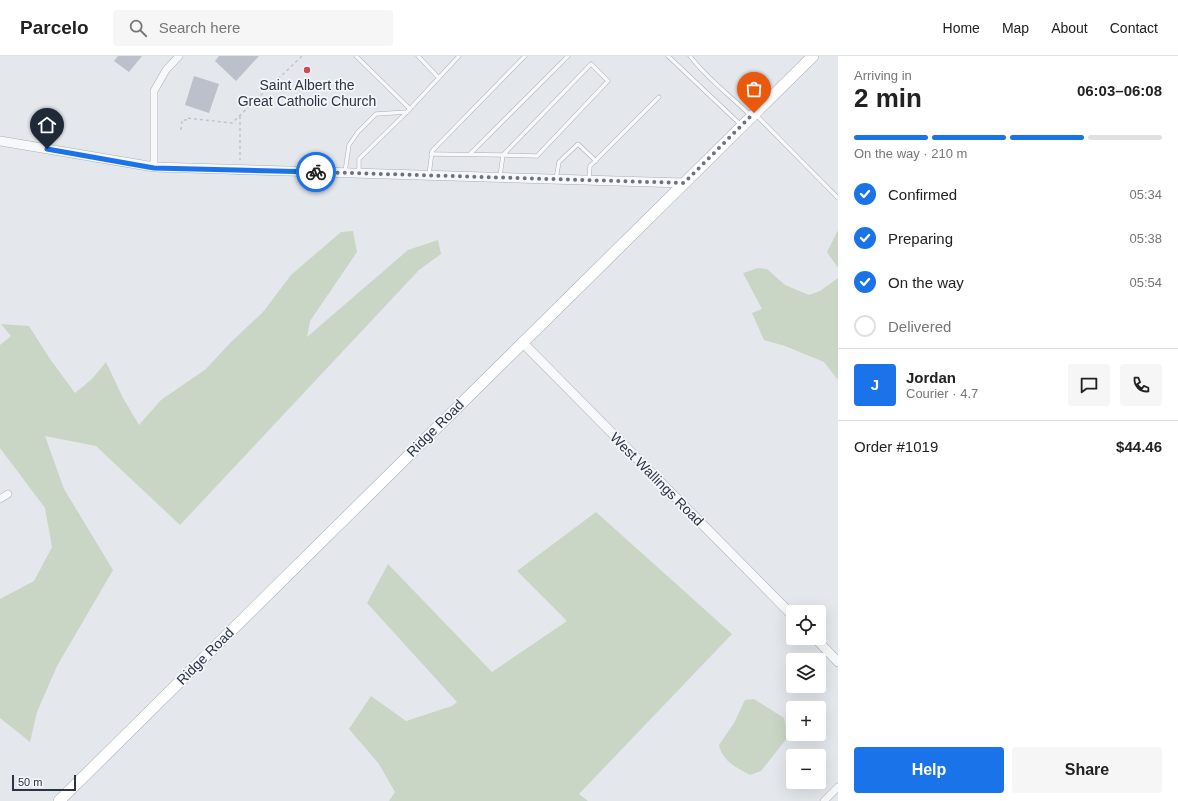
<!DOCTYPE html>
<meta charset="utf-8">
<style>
:root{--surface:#fff;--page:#f6f6f6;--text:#222;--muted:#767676;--line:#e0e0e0;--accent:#1a73e8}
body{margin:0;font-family:Arial,sans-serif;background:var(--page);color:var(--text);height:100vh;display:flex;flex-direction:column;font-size:15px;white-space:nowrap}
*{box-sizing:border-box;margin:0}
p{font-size:13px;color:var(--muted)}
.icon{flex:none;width:22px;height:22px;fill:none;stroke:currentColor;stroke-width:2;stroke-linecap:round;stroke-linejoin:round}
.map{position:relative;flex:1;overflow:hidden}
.panel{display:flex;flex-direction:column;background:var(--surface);width:340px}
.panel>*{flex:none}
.tools{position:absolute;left:786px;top:549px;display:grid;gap:8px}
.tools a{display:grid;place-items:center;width:40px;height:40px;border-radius:4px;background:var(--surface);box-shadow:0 4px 16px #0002;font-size:20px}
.scale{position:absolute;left:12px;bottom:10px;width:64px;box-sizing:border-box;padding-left:4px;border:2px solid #2b3445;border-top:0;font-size:11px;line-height:14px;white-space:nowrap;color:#2b3445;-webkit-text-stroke:3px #f4f6f9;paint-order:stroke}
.pin{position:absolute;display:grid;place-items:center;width:34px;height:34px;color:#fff;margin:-41px -17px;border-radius:50% 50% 50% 0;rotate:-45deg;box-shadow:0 0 4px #0007}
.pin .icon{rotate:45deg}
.courier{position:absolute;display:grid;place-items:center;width:40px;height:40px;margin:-20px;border:3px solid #1a73e8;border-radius:50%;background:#fff;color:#222;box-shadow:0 1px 5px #0007}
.head em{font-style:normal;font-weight:700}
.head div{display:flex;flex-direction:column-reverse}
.head{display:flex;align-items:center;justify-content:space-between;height:68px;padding:0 16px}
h1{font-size:26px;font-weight:700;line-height:30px}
.bar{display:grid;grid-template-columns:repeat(4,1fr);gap:6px 4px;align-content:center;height:48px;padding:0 16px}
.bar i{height:5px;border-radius:3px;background:var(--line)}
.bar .selected{background:var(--accent)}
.bar p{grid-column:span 4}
.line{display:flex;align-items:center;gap:10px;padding:0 16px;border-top:1px solid var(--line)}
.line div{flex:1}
.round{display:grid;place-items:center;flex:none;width:42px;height:42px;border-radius:4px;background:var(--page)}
ol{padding:0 16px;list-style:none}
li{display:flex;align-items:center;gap:12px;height:44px}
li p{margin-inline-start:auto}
li .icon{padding:4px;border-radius:50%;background:var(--accent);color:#fff;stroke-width:4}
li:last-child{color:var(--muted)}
li i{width:22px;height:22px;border:2px solid var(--line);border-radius:50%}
.button{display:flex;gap:8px;margin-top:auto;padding:8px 16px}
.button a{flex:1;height:46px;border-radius:4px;background:var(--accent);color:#fff;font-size:16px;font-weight:700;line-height:46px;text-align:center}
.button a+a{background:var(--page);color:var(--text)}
header{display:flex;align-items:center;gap:24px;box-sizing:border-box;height:56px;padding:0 20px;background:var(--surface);border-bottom:1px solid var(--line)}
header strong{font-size:19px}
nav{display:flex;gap:22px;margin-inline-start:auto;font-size:14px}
.search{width:280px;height:36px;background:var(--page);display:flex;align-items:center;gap:10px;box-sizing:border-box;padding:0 14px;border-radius:4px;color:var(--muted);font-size:15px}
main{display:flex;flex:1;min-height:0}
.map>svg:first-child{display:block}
</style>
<header>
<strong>Parcelo</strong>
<div class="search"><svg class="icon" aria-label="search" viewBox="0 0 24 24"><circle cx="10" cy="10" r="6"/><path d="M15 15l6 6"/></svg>Search here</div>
<nav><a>Home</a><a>Map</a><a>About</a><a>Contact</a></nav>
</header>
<main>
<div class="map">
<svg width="838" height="745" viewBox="0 0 838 745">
<rect width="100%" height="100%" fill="#e4e7ec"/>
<g fill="#c9d6c5">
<path d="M838,174V212L827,196Z"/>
<path d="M353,175L357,196L310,265L307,281L408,194L438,184L441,198L419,214L180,469L96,390L45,380L64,433L113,514L57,610L37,656L30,686L0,662V543L34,525L52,491L45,452L0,392V289L11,280L1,268L29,270L50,303L75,337L92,323L106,306L123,342L139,369L161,344L206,313L230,287L263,256L291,219L341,176Z"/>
<path d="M758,212L767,213L785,229L809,239L820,235L838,222V324L824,306L785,290L764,284L752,257L762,253L743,217Z"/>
<path d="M596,456L732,578L579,738L588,745H389L395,736L379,708L349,673L371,640L406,665L452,650L457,646L367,547L388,508L492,616L567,565L517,515Z"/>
<path d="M754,643L784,662L788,681L761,715L750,719C737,712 722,705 719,689L734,667L745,644Z"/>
</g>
<g fill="#bbc0ca">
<path d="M118,0H142L129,16L114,5Z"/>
<path d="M219,0H259L236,25L215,5Z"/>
<path d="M194,20L219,28L209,57L185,49Z"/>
</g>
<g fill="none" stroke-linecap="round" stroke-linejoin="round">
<g stroke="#a9aeb7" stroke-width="4.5">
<g id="service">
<path d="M356,0L410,53"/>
<path d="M418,0L438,21"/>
<path d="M668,0L741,69"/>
<path d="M690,0C706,22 731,40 751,60"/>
<path d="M591,8L608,25L537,100L503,99Z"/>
<path d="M755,58L838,142"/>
<path d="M431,98L503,99L500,120"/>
<path d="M470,98L568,0"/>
<path d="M345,116L349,89L358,76L376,58L407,56L459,0"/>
<path d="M359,117V103L407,56"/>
<path d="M429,119L432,95L525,0"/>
<path d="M556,123L559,106L578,88L596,105"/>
<path d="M589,123L590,110L659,41"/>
</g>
</g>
<g stroke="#a9aeb7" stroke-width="8">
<g id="minor">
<path d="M154,111V35L166,14L179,0"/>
<path d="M0,443L8,438"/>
<path d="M824,745L838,731"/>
</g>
</g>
<g stroke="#a9aeb7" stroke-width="10">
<g id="tertiary">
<path d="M0,85L154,111L684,127"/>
<path d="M522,286L793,560"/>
<path d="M815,582L838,606"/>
</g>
</g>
<g stroke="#a3abb8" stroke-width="12">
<path id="primary" d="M59,745L813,0"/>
</g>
<g stroke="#c2c5cb" stroke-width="1.5" stroke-dasharray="3 3" stroke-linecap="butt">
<path d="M240,60V104"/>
<path d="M181,74L182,64H186V62L232,67L302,0"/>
</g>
<use href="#service" stroke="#f7f8fa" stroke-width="3.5"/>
<use href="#minor" stroke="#f7f8fa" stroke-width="7"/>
<use href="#tertiary" stroke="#f7f8fa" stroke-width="9"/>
<use href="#primary" stroke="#fff" stroke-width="11"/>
</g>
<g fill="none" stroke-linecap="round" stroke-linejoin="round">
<path stroke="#6c737f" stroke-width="4" stroke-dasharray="0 7.2" d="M316,116L684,127L754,57"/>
<path stroke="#1a73e8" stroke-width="5" d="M47,93L154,112L316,116"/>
</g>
<circle fill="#d1495b" stroke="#f4f6f9" stroke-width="1.5" cx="307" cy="14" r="4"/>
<g text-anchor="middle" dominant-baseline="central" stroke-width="3.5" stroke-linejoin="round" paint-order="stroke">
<g font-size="14" fill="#2b3445" stroke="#f4f6f9">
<text x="307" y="29">Saint Albert the<tspan x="307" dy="16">Great Catholic Church</tspan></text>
</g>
<g font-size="14" fill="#2b3445" stroke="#f4f6f9">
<text transform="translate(435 372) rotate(-45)">Ridge Road</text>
<text transform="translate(657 423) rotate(45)">West Wallings Road</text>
<text transform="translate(205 600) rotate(-45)">Ridge Road</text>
</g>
</g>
</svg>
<div class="tools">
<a><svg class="icon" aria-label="locate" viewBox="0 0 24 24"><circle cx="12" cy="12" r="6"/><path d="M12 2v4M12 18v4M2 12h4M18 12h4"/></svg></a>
<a><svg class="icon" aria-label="layers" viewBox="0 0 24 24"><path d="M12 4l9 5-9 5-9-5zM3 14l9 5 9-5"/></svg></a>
<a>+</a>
<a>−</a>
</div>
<div class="scale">50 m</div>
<div class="pin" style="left:754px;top:57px;background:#ea580c"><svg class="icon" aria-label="bag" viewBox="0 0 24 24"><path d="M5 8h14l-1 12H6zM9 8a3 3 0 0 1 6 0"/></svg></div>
<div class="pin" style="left:47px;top:93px;background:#1f2937"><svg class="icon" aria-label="home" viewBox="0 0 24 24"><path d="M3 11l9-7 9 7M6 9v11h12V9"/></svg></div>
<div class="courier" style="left:316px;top:116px"><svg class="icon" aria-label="bike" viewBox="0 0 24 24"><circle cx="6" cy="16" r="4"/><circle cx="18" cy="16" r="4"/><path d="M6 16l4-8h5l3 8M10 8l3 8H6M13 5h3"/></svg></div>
</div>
<section class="panel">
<div class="head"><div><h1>2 min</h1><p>Arriving in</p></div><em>06:03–06:08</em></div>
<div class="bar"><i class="selected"></i><i class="selected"></i><i class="selected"></i><i></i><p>On the way · 210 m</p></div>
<ol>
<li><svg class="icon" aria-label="check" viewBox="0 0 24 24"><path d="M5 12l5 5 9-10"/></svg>Confirmed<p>05:34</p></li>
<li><svg class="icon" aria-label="check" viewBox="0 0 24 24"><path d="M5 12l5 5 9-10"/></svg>Preparing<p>05:38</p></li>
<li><svg class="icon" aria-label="check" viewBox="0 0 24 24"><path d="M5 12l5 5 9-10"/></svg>On the way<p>05:54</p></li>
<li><i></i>Delivered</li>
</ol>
<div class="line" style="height:72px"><b class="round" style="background:var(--accent);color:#fff">J</b><div><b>Jordan</b><p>Courier · 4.7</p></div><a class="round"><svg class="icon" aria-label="chat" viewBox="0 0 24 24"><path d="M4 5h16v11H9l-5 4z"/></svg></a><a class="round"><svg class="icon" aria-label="phone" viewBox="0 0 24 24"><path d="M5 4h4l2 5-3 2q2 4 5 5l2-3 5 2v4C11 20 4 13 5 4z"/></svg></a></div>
<div class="line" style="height:52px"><div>Order #1019</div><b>$44.46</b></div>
<div class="button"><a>Help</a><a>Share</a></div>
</section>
</main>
